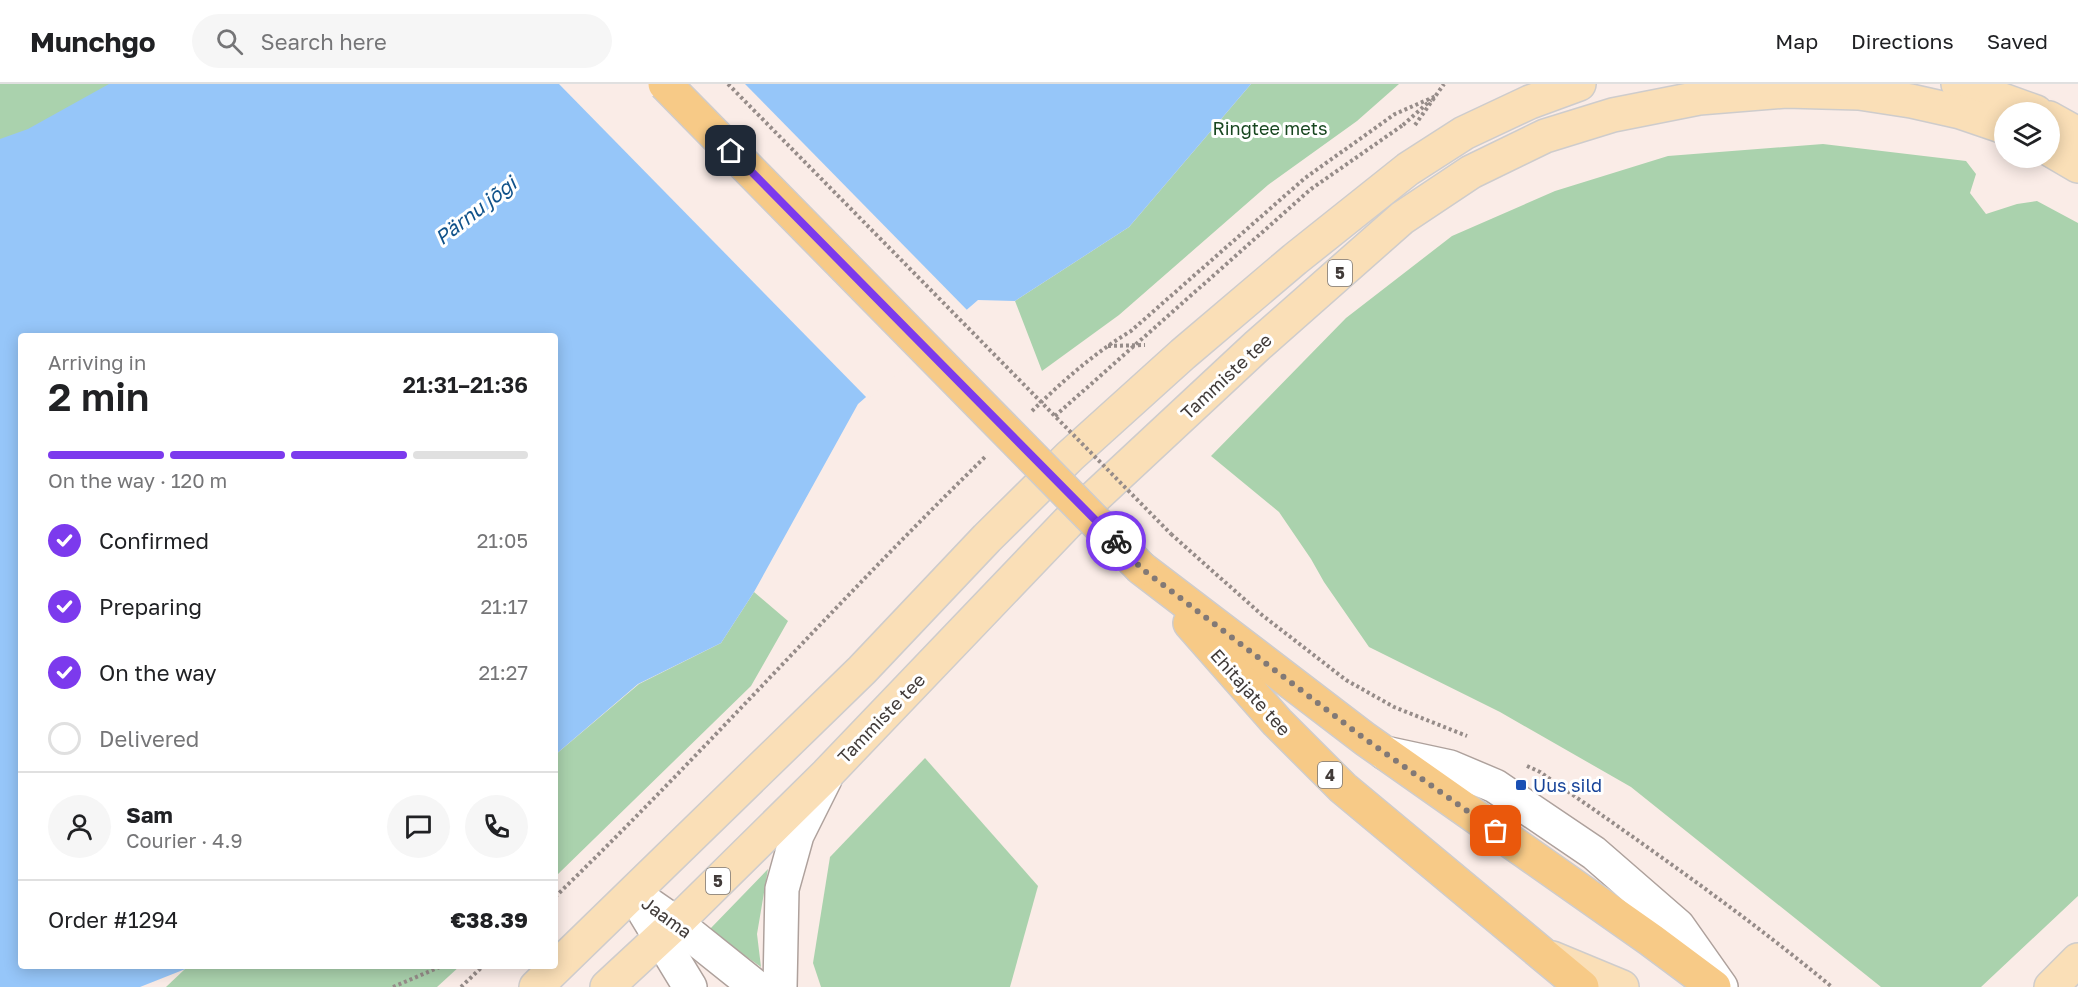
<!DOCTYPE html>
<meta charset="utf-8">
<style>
:root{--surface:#fff;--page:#f6f6f6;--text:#202124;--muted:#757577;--line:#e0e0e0;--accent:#7c3aed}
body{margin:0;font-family:"Golos Text",sans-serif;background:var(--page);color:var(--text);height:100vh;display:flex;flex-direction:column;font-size:22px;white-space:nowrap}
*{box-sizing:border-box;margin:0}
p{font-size:20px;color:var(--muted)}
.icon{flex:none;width:33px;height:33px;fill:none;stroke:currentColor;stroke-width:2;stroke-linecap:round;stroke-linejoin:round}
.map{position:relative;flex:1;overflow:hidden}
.sheet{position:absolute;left:18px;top:249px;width:540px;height:636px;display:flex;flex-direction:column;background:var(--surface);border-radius:6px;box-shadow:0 3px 15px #0003}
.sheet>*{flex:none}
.tools{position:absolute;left:1994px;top:18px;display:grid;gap:12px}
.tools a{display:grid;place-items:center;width:66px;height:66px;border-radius:50%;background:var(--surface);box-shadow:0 3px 15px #0003;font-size:30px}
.pin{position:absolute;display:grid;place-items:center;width:51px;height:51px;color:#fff;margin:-26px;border-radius:12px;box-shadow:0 3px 9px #0006}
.courier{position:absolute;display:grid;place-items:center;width:60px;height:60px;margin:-30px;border:4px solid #7c3aed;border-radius:50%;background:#fff;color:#222;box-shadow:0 2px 8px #0007}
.headline em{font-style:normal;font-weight:600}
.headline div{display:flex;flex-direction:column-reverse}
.headline{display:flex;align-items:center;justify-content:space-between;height:102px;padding:0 30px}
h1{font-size:39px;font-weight:600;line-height:45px}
.bar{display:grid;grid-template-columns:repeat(4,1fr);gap:9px 6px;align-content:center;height:72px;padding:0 30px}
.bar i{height:8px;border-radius:4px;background:var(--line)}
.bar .selected{background:var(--accent)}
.bar p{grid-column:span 4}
.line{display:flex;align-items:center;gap:15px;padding:0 30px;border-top:2px solid var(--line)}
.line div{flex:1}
.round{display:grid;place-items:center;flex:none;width:63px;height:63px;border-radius:32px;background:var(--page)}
ol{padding:0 30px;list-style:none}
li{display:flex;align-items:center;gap:18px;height:66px}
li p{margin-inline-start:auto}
li .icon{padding:6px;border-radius:50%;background:var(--accent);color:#fff;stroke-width:4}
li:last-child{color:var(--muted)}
li i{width:33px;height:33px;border:3px solid var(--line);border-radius:50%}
header{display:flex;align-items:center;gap:36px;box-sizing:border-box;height:84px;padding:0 30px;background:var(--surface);border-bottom:2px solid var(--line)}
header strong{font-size:28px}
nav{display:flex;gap:33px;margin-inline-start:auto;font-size:21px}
.search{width:420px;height:54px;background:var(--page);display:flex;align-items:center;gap:15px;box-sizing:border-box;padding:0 21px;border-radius:33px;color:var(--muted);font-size:22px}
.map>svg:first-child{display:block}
</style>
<header>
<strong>Munchgo</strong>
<div class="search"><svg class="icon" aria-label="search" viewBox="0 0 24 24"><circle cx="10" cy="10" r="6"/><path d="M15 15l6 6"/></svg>Search here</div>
<nav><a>Map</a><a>Directions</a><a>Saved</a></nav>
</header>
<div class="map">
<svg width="2078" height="903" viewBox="0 0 2078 903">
<rect width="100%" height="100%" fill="#faece7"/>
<g fill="#aad2ad">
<path d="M0,0H154L0,72Z"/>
<path d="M1251,0H1399L1357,37L1268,101L1119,231L1042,287L1015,217L1129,143Z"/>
<path d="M1823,60L1966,77L1976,90L1970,109L1986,130L2017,120L2037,117L2078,139V812L1981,903H1881L1631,703L1500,628L1369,563L1324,498L1311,475L1279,428L1211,372L1346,234L1452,152L1555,107L1668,72Z"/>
<path d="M754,508L788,537L751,602L555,793V671L639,600L721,559Z"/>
<path d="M925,674L1038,802L1010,903H821L813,879L830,773Z"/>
<path d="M768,785L757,850L761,883L709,846Z"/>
<path d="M193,882H460L437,903H166L185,885Z"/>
</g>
<path fill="#96c6f9" d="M109,0H1251L1129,143L1015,217L978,216L858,320L754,508L721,559L638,600L555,671V252H21V882H193L140,903H0V55L28,45Z"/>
<path fill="#faece7" d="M559,0H745L969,228L868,315Z"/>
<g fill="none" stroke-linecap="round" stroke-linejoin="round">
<g stroke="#aea19c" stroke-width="36">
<g id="minor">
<path d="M1385,669L1450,683L1495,702L1594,769L1678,842L1721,903"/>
<path d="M634,810L676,839L756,903"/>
<path d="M645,829L690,903"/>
<path d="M780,903L782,805L797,751L825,695"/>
</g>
</g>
<g stroke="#cecccc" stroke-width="36">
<g id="major">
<path d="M1958,0L2036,28"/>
<path d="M2049,34L2078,50"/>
<path d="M2049,65L2078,82"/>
<path d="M1552,874L1622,903"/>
<path d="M536,903L862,586L987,454L1070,372L1183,270L1295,175L1408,85L1464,49L1530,18L1579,0"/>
<path d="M607,903L676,839L827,690L1068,438L1258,261L1402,134L1471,88L1545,52L1613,31L1699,14L1786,7L1859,9L1911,17L1960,28L2004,43"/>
<path d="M2051,903L2078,876"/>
</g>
</g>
<g stroke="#cecccc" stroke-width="36">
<g id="highway">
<path d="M1141,484L1365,655L1651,856L1714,903"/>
<path d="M1190,539L1277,638L1343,704L1582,903"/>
</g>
</g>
<g stroke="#968c89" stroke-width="4" stroke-dasharray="3 3" stroke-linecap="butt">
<path d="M1403,41L1431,16"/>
<path d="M1415,41L1444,0"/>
<path d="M1108,262L1145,261"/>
<path d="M1032,327C1063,297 1094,269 1131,247L1305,94L1395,30L1436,12"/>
<path d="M1171,450L1262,531L1346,596L1394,623L1467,652"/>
<path d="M1527,682L1540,688C1639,757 1739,826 1832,903"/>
<path d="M555,813C703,670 839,515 986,372"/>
<path d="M393,903L442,882"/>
<path d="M461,903L483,882"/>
</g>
<use href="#minor" stroke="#fff" stroke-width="33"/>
<use href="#major" stroke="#fadfb7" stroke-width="33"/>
<use href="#highway" stroke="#f7ca87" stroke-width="33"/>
<g stroke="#cecccc" stroke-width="36" stroke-linecap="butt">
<path id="highway-bridge" d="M665,0L1141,484"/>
</g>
<g stroke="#968c89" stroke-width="4" stroke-dasharray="3 3" stroke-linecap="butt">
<path d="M728,0L1171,450"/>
<path d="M1055,332L1311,105L1403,41"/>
</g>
<use href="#highway-bridge" stroke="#f7ca87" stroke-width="33"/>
</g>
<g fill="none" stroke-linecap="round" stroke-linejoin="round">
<path stroke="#827976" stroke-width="6" stroke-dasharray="0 10.8" d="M1116,457L1141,484L1365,655L1496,747"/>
<path stroke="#7c3aed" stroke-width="8" d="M731,67L1116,457"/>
</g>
<rect fill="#1a4fb4" stroke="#fff" stroke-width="2" x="1515" y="695" width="12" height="12" rx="3"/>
<g text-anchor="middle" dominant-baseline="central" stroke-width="6" stroke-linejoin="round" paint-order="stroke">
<g fill="#fff" stroke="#7a7674" stroke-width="1.5">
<rect x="1328" y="176" width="24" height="26" rx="4.5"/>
<rect x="1318" y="678" width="24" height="26" rx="4.5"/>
<rect x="706" y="784" width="24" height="26" rx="4.5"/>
</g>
<g font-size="16" font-weight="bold" fill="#413b39">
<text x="1340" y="189">5</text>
<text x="1330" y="691">4</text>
<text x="718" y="797">5</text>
</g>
<g font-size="18" fill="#17461f" stroke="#fff">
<text x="1270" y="44">Ringtee mets</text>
</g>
<g font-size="18" fill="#413b39" stroke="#fff">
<text transform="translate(1226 292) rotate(-43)">Tammiste tee</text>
<text transform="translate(1251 608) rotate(48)">Ehitajate tee</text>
<text transform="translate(881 634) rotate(-46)">Tammiste tee</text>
<text transform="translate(667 833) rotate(36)">Jaama</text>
</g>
<g font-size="18" fill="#164399" stroke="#fff" text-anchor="start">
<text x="1533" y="701">Uus sild</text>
</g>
<g font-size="20" font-style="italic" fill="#10528a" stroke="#fff">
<text transform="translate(475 126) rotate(-38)">Pärnu jõgi</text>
</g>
</g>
</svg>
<div class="tools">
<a><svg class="icon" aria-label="layers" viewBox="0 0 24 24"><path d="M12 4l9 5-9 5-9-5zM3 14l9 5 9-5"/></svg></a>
</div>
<div class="pin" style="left:1496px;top:747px;background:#ea580c"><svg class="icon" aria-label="bag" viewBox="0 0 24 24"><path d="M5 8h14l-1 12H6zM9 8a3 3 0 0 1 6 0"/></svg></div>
<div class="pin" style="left:731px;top:67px;background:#1f2937"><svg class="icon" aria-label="home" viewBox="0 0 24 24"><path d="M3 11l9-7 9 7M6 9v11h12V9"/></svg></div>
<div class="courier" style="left:1116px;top:457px"><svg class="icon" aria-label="bike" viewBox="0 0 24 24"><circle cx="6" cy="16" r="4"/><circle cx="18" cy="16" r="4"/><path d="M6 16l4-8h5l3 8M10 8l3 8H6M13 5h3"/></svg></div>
<section class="sheet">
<div class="headline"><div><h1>2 min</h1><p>Arriving in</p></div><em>21:31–21:36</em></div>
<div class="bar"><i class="selected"></i><i class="selected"></i><i class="selected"></i><i></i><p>On the way · 120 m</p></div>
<ol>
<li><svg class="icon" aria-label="check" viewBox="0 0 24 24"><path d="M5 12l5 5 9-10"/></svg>Confirmed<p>21:05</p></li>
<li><svg class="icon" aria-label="check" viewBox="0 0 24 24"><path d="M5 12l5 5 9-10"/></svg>Preparing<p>21:17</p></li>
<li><svg class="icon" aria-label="check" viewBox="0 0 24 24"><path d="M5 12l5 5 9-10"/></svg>On the way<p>21:27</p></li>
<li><i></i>Delivered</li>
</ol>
<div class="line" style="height:108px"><a class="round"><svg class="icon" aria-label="person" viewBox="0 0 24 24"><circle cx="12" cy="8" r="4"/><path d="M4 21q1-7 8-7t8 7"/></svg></a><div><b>Sam</b><p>Courier · 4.9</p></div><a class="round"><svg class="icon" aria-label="chat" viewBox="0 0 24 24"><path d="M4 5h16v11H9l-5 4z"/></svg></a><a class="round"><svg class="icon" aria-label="phone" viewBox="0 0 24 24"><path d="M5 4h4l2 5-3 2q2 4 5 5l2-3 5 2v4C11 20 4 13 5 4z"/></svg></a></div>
<div class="line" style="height:78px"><div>Order #1294</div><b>€38.39</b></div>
</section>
</div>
